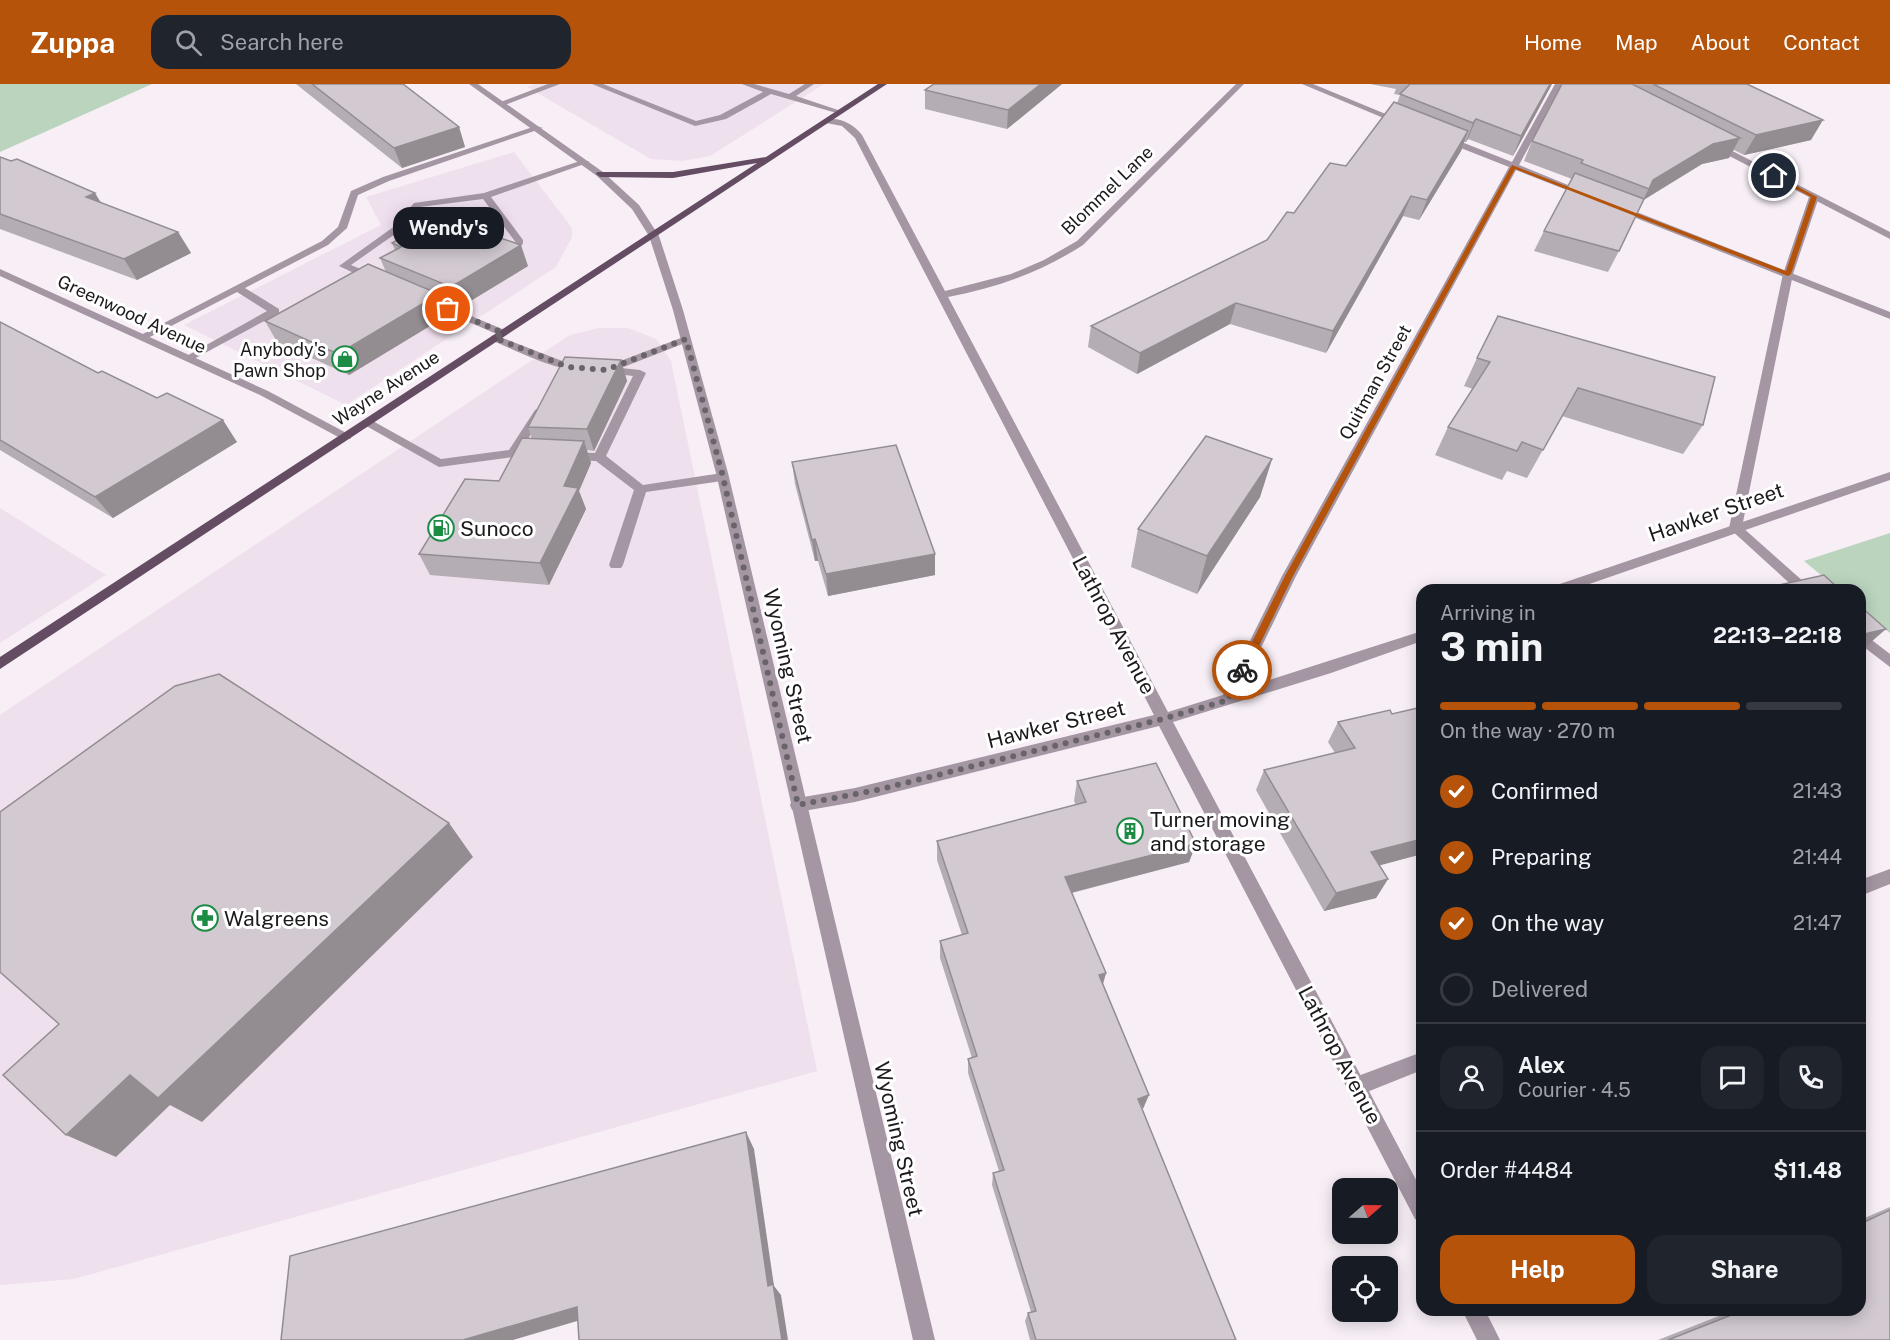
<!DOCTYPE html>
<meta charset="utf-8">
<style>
:root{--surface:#171b24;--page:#20242c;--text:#f1f3f6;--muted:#9ea1a6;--line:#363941;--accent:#b45309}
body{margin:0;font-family:"Public Sans",sans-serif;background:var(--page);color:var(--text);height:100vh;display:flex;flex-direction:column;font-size:22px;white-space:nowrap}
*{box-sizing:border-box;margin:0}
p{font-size:20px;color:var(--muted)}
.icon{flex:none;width:33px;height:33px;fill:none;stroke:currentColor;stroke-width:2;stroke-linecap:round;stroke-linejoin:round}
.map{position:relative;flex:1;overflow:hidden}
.panel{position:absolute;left:1416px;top:500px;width:450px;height:732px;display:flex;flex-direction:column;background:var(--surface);border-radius:18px;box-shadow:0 3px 15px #0003}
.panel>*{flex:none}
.needle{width:39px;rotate:70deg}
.controls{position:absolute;left:1332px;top:1094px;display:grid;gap:12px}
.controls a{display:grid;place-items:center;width:66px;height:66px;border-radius:12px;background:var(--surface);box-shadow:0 3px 15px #0003;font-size:30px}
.pin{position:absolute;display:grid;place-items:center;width:51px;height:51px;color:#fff;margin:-26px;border:3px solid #fff;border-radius:50%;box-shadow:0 2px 6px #0007}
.courier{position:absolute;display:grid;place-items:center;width:60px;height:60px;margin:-30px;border:4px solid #b45309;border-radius:50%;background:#fff;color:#222;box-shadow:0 2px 8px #0007}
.bubble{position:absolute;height:42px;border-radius:18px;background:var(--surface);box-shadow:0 3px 15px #0003;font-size:20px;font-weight:700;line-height:42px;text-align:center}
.overview em{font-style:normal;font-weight:700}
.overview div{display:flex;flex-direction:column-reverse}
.overview{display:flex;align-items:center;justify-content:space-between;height:102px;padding:0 24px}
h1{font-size:39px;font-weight:700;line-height:45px}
.bar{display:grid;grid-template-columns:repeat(4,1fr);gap:9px 6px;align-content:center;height:72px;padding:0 24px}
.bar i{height:8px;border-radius:4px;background:var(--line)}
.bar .selected{background:var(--accent)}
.bar p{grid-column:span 4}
.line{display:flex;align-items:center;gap:15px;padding:0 24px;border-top:2px solid var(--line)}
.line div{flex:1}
.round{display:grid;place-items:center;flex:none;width:63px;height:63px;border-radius:18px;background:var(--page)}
ol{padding:0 24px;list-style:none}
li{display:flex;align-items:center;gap:18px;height:66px}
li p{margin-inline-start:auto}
li .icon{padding:6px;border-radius:50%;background:var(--accent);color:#fff;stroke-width:4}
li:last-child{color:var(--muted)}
li i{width:33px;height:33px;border:3px solid var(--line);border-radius:50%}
.button{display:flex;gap:12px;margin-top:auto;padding:12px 24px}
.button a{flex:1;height:69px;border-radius:18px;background:var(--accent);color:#fff;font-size:24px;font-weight:700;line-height:69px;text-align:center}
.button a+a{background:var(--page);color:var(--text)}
header{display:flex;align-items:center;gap:36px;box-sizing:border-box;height:84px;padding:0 30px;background:var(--accent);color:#fff}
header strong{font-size:28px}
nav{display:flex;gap:33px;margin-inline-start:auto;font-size:21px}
.search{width:420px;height:54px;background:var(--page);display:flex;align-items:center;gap:15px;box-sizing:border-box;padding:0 21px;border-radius:18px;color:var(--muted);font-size:22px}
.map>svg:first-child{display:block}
</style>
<header>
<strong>Zuppa</strong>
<div class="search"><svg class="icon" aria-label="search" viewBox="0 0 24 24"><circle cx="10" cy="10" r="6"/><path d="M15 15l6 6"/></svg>Search here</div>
<nav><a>Home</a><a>Map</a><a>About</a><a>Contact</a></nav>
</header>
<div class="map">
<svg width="1890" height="1256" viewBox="0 0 1890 1256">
<rect width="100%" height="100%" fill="#f7eef6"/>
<g fill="#efe0ed">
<path d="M535,0H824L710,72L682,77L651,75L527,3Z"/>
<path d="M514,68L572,144V153L556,183L346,321L184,241L381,141L366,113Z"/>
<path d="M599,244H628L656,255L671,277L817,987L74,1195L0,1201V631L570,251Z"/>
<path d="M0,424L106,491L0,559Z"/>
</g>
<g fill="#bad4be">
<path d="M0,0H152L0,68Z"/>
<path d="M1890,449V549L1860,524V506L1838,505L1804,477Z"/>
</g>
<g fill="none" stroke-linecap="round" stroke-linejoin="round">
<g fill="#a496a3" fill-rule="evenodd">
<path d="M592,0H603L696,37L720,31L763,8L742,0H754L789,10L805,0H814L796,12L844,28L840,30L771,10L726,35L695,42Z"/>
<path d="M536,42L543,44L389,97L358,111L347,144L328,161L245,204L279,225V229L192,276L183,274L267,227L237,208L146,255L137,253L322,157L338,143L351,107L383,93Z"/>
<path d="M583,76L590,78L491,113L523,156V160H517L483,115L420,123L398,148L351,181L377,192V196H369L339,182L392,144L414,119L484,109Z"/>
<path d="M1814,110L1819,113L1793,190L1742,443L1813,506H1797L1729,444L1783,190L1809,113Z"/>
<path d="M426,213L507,247L508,249L499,251L422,218V214Z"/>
<path d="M495,251L570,280L583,282L585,284C572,295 508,263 491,256V252Z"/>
<path d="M686,252L690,253V257L621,284L640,286L646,289L606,372L643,401L722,389L728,393L722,397L646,408L623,481L621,484H611L609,481L634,406L596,377L568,376L562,372L568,368L595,369L633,292L602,288V284Z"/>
<path d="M539,324L545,328L521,366L536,367V373H513L439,383L361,339L363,336H371L441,375L509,366L535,326Z"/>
<path d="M1860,547L1890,570V583L1860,560Z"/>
<path d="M1890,785V800L1860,812V796Z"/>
<path d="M1422,968V986L1357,1012L1350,1009L1347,1002L1350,995Z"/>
</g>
<g fill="#a496a3" fill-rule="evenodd">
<path d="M548,0H560L505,21L498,19Z"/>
<path d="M1236,0H1244L1083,161C1041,188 997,204 948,213L1168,628L1223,611L1282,492L1509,83L1443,57V53H1449L1512,78L1555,0H1563L1519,81L1590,110L1582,112L1516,86L1296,492L1241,605L1422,547V557L1331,589L1173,638L1422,1107V1138L1415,1135L1159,642L855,718L798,728L792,726L790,721L792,716L798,714L855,704L1154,631L855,54L842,42L821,38C835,30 853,39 862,51L945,207L1011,190L1044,176L1077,157Z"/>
<path d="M1302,0H1313L1405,38L1398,40Z"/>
<path d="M1715,58L1890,148V155L1712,63L1711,61Z"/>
<path d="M1619,121L1890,228V235L1616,126L1614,124Z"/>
<path d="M0,185L268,307L352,352L350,355H342L260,311L0,192Z"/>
<path d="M1890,388V396L1572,506H1549L1551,503Z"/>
<path d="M1462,1226H1485L1500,1256H1477Z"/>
</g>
<path fill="#a496a3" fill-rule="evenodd" d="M469,0H478L603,88L639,121L659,152L683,226L728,389L935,1256H913L716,389L673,226L649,152L632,125L597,92Z"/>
<path fill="#644c62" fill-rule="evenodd" d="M878,0H887L0,585V573L757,79L673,94L600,93L596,90L597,88H673L766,73Z"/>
</g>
<g fill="#b5adb4">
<path d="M296,0H403L459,43L465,63L402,84Z"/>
<path d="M934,0H1062L1007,45L925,25V6Z"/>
<path d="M1370,0H1552L1513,72L1468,55L1466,58H1464L1461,67L1419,136L1403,132L1326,269L1230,240L1137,290L1088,263L1091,242L1267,156L1294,129L1346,82L1397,19L1400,11L1394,10L1396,5Z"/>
<path d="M1562,0H1747L1811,56L1744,71L1734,66L1729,74L1702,80L1644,116L1619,167L1608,188L1534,167L1544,147L1572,95L1524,77L1532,57Z"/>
<path d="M0,73L101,119L178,148L191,169L137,196L0,145Z"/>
<path d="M392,159L528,182L459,224L442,217L448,231L349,291L277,258L265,237L386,188L380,174L395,166Z"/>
<path d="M0,238L98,289L237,358L113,434L0,366Z"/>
<path d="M1477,274L1703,341L1683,370L1562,332L1527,394L1507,387L1502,396L1435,371L1448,343L1473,305L1464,302Z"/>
<path d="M621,276L627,297L594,367L587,366L591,379L579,407L586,425L549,501L430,491L419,470L499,397L532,355L528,343Z"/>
<path d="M1272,375L1260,413L1197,510L1131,483L1138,445Z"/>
<path d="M792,378L935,470V491L828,512L818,477H815L795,400Z"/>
<path d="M1392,630L1422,770L1379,781L1388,795L1376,814L1324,827L1256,706L1264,686L1335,669L1328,658L1338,638Z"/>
<path d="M1077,697L1196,760L1189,778L1072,809L1106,889L1103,900L1142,1025L1236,1256H1030L1025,1237L1028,1229L1031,1228L992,1101L993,1089L999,1087L968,989V975L972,974L940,874V857L962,851L937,776V757L1076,721L1074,717Z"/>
<path d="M1890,1123V1256H1658L1734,1226H1860V1136Z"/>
</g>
<g fill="#938d92">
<path d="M1041,0H1062L1007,45L1008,26Z"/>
<path d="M1550,0H1552L1513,72L1521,52Z"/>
<path d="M1476,35L1468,55L1466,58L1473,39Z"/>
<path d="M1823,36L1811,56L1744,71L1756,51Z"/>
<path d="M459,43L465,63L402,84L394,64Z"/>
<path d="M1468,47L1461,67L1419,136L1427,116Z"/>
<path d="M1740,54L1729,74L1702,80L1643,116L1653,96L1713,60Z"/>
<path d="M95,109L108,130L86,113Z"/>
<path d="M1411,112L1403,132L1326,269L1333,247Z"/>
<path d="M178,148L191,169L137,196L124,175Z"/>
<path d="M521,161L528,182L459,224L451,203Z"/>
<path d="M439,210L448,231L349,291L338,270Z"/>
<path d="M1236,219L1230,240L1137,290L1140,269Z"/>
<path d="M621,276L627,297L594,367L587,345Z"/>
<path d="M223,336L237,358L113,434L95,413Z"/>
<path d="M584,357L591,379L579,407L586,425L549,501L540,479L564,402Z"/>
<path d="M1272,375L1260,413L1197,510L1207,472Z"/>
<path d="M815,455L818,477H815L812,456Z"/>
<path d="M935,470V491L828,512L826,490Z"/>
<path d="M1886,545L1863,565L1860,566V551Z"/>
<path d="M449,739L473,773L202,1038L170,1021L116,1073L66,1051L130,991Z"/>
<path d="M1422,755V770L1359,787L1371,768Z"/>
<path d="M1196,760L1189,778L1062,811L1065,793Z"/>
<path d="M1388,795L1376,814L1324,827L1336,809Z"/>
<path d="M1106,889L1101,906L1099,891Z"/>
<path d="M1149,1011L1143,1025L1138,1015Z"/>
<path d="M746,1048L754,1065L774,1202L781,1211L788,1256H782L768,1202Z"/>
<path d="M577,1223L594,1232L513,1256H463Z"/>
</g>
<g fill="#d2c9d1" stroke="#938d92" stroke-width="1.5">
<path d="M312,0H403L459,43L394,64Z"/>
<path d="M934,0H1041L1008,26L925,6Z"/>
<path d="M1410,0H1550L1521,52L1476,35L1473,39L1400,10Z"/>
<path d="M1562,0H1632L1740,54L1713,60L1653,96L1649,105L1581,79L1583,76L1532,57Z"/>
<path d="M1653,0H1747L1823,36L1756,51Z"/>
<path d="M1394,18L1468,47L1427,116L1411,112L1333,247L1236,219L1140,269L1091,242L1267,156L1287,128L1294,129L1330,79L1346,82Z"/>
<path d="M0,73L11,77L17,75L95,109L86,113L178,148L124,175L0,130Z"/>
<path d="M1575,89L1644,115L1619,167L1544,147Z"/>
<path d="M439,133L521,161L451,203L380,174L401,163L392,159Z"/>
<path d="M368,180L439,210L338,270L265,237Z"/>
<path d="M1498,232L1715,293L1703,341L1578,304L1543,366L1522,358L1517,367L1448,343L1490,278L1477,274Z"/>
<path d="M0,238L98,289L102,287L157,314L167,309L223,336L95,413L0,356Z"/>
<path d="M565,273L621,276L587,345L528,343Z"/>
<path d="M1206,352L1272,375L1207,472L1138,445Z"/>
<path d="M522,354L584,357L564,402L578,404L540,479L419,470L465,395L499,397Z"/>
<path d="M896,361L935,470L826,490L815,455L812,456L792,378Z"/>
<path d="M1824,491L1840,506H1756Z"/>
<path d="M1860,522L1886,545L1860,551Z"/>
<path d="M219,590L449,739L158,1014L130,991L66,1051L3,991L59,940L0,888V728L175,602Z"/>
<path d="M1422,623V755L1371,768L1388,795L1336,809L1264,686L1355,664L1338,638L1390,626L1392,630Z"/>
<path d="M1156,679L1196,760L1065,793L1106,889L1099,891L1149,1011L1138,1015L1236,1256H1036L1028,1229L1036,1227L993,1089L1004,1086L968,975L977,972L940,857L968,849L937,757L1086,718L1077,697Z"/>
<path d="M746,1048L768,1202L773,1200L782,1256H579L577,1223L463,1256H281L290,1172Z"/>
<path d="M1890,1126V1256H1668L1744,1226H1860V1140Z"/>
</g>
<path fill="#b45309" d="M1512,81L1786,187L1811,113L1771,92L1776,91L1817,113L1791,190L1788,192L1515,85L1293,492L1246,589H1239L1238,586L1285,492Z"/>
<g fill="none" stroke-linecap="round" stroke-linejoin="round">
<path stroke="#696469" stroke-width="6" stroke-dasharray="0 10.8" d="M448,225L503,249L495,254L568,283L606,286L686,255L722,389L798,721L877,706L1163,635L1228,616L1242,586"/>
</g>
<defs>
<g id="shop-ring" transform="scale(1.35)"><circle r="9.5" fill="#fff" stroke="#1c8c45" stroke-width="1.5"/><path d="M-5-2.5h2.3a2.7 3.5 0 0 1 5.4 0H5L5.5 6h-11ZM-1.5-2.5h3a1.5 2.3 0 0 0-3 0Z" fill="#1c8c45"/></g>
<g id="fuel-ring" transform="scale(1.35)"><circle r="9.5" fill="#fff" stroke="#1c8c45" stroke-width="1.5"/><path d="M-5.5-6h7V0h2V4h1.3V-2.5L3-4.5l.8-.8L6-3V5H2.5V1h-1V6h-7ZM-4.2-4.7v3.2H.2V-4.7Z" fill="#1c8c45"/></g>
<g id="building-ring" transform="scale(1.35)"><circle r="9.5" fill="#fff" stroke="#1c8c45" stroke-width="1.5"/><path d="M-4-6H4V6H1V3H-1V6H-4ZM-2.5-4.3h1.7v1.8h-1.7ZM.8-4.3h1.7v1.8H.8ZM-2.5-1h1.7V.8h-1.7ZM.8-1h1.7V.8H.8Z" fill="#1c8c45"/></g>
<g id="pharmacy-ring" transform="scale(1.35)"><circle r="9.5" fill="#fff" stroke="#1c8c45" stroke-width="1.5"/><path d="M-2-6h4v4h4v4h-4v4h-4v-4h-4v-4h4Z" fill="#1c8c45"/></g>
</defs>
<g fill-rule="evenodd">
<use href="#shop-ring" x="345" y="275"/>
<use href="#fuel-ring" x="441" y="444"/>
<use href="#building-ring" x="1130" y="747"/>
<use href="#pharmacy-ring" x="205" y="834"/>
</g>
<g text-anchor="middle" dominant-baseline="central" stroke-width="6" stroke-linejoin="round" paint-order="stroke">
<g font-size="18" fill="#1d1a1d" stroke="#fff">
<text transform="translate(1107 106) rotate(-44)">Blommel Lane</text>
<text transform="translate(132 230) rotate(25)">Greenwood Avenue</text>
<text transform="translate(1375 298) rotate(-61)">Quitman Street</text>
<text transform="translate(386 304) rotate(-33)">Wayne Avenue</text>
</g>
<g font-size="18" fill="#1d1a1d" stroke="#fff" text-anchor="end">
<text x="326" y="265">Anybody's<tspan x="326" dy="21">Pawn Shop</tspan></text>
</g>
<g font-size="21" fill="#1d1a1d" stroke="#fff">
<text transform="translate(1716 428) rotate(-19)">Hawker Street</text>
<text transform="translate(1114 541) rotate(62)">Lathrop Avenue</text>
<text transform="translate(788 582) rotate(77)">Wyoming Street</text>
<text transform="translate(1056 640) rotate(-14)">Hawker Street</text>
<text transform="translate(1340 971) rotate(62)">Lathrop Avenue</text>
<text transform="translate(899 1055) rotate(77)">Wyoming Street</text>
</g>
<g font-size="21" fill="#1d1a1d" stroke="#fff" text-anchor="start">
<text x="460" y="444">Sunoco</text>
<text x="1150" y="735">Turner moving<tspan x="1150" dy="24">and storage</tspan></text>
<text x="224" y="834">Walgreens</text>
</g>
</g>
</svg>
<div class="controls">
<a><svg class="needle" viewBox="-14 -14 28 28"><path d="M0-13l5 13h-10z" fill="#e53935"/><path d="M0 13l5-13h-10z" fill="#9ea1a6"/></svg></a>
<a><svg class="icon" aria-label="locate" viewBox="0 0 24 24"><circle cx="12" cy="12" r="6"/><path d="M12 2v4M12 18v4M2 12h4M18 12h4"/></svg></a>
</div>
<div class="pin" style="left:448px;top:225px;background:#ea580c"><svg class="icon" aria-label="bag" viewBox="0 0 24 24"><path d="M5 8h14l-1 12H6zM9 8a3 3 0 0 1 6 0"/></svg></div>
<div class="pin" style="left:1774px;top:92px;background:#1f2937"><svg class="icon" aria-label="home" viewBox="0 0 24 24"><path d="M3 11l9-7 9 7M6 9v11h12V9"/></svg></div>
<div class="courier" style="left:1242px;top:586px"><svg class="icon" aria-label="bike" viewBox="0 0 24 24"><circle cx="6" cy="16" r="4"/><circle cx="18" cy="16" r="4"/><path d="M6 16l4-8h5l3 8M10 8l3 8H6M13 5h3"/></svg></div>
<div class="bubble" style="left:393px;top:123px;width:111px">Wendy's</div>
<section class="panel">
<div class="overview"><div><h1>3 min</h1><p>Arriving in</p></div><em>22:13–22:18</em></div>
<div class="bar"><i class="selected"></i><i class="selected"></i><i class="selected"></i><i></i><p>On the way · 270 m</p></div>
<ol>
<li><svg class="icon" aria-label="check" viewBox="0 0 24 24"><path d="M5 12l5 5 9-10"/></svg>Confirmed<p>21:43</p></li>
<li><svg class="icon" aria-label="check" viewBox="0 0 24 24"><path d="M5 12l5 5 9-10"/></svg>Preparing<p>21:44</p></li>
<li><svg class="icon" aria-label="check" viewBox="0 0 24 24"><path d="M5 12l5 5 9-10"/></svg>On the way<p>21:47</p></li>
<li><i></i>Delivered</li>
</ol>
<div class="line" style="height:108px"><a class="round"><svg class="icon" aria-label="person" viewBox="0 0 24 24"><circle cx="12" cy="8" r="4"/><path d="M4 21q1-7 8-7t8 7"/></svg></a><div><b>Alex</b><p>Courier · 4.5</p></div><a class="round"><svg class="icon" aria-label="chat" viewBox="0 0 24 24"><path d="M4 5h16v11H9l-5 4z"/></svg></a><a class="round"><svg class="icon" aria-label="phone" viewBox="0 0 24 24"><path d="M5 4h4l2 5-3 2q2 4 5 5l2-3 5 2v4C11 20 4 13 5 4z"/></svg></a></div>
<div class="line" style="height:78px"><div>Order #4484</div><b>$11.48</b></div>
<div class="button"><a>Help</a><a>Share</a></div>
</section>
</div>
